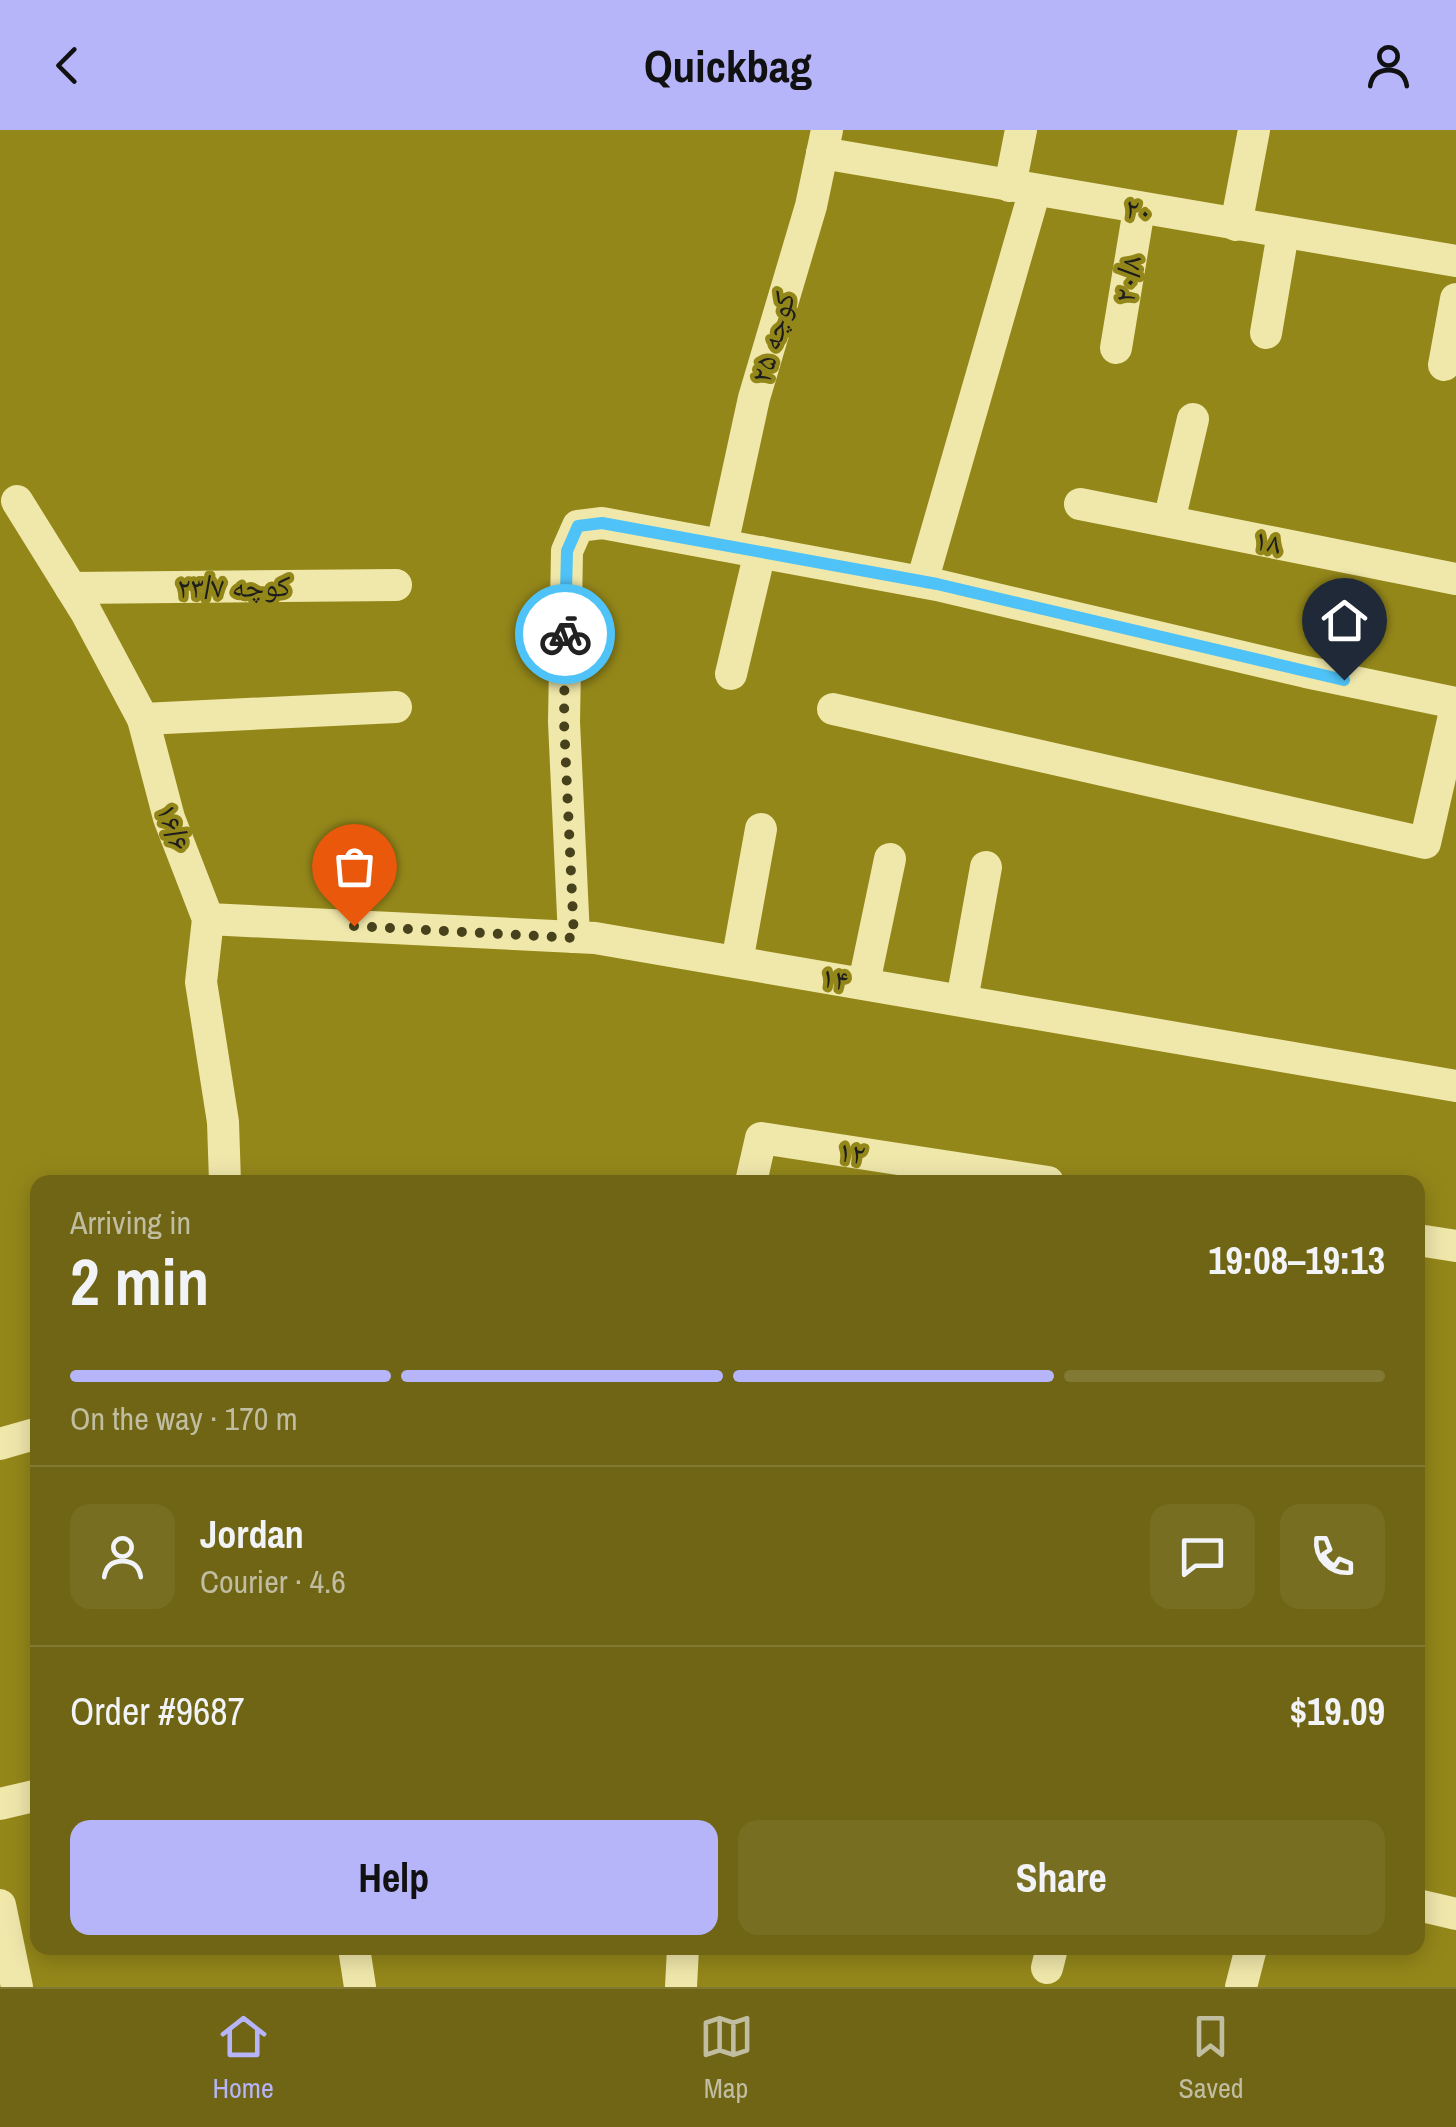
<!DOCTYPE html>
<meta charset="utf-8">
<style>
:root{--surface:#6f6514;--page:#776e22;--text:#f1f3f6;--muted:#c0bda0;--line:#817934;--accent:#b7b5fa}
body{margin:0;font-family:"Archivo Narrow","Noto Naskh Arabic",sans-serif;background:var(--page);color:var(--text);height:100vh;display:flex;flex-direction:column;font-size:38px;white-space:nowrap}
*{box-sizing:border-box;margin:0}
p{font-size:32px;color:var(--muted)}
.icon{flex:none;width:55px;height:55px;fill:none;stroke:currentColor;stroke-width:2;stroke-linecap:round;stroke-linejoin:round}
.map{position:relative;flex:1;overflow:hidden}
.sheet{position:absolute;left:30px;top:1045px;width:1395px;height:780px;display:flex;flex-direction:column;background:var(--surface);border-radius:20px;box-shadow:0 5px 25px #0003}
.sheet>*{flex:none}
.pin{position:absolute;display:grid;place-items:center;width:85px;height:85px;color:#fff;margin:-102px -42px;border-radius:50% 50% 50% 0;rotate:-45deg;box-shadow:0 0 10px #0007}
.pin .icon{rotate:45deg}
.courier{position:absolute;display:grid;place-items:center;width:100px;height:100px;margin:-50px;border:8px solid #4fc3f7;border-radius:50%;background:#fff;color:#222;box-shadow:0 2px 12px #0007}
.overview em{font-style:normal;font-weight:700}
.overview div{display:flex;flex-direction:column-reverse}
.overview{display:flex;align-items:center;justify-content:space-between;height:170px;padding:0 40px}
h1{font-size:65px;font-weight:700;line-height:75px}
.bar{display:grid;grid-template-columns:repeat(4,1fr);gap:15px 10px;align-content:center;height:120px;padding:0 40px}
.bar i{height:12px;border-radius:8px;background:var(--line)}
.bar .on{background:var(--accent)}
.bar p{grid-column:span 4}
.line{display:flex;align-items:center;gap:25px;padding:0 40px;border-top:2px solid var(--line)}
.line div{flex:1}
.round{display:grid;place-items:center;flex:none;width:105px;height:105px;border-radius:20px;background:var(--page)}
.primary-button{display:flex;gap:20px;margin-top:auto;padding:20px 40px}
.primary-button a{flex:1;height:115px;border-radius:20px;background:var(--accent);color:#111;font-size:40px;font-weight:700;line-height:115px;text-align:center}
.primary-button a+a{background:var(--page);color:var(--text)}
header{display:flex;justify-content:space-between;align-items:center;height:130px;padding:0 40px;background:var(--accent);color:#111;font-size:45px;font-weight:700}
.tabs{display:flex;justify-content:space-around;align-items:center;height:140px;border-top:2px solid var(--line);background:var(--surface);font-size:28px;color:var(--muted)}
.tabs a{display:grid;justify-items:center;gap:5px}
.tabs .on{color:var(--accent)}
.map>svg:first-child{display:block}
</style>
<header><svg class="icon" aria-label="back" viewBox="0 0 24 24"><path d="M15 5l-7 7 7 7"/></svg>Quickbag<svg class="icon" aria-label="person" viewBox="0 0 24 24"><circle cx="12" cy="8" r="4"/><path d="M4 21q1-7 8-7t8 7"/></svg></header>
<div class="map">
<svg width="1456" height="1857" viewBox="0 0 1456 1857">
<rect width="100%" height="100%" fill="#94871a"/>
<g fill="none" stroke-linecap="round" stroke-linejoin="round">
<g stroke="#f0e8ab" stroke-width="32">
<path d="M822,23L1456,131"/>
<path d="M1010,56L1021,0"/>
<path d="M1236,95L1254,0"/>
<path d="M1266,203L1283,103"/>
<path d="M1116,218L1139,79"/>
<path d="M1444,235L1456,169"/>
<path d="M17,371L86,482L143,589L169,688L208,789L201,852L223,992L225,1052"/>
<path d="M1080,374L1456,449"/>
<path d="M1169,391L1193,289"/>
<path d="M722,415L754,268L811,76L827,0"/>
<path d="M922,452L1035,60"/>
<path d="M71,458L396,455"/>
<path d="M731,544L760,422"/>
<path d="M833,579L1425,713L1456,577"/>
<path d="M143,589L396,577"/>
<path d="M208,789L595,808L1456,956"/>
<path d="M574,807L564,592L567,421L578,396L602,393L937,455L1306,542L1456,573"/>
<path d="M737,832L761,699"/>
<path d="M864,853L890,729"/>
<path d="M962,870L986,737"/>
<path d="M751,1052L761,1008L1048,1052"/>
<path d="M1418,1110L1456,1116"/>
<path d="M0,1314L38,1303"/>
<path d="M0,1674L38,1665"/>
<path d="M0,1775L17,1857"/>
<path d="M1418,1775L1456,1784"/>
<path d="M354,1818L360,1857"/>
<path d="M1047,1838L1052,1818"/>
<path d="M681,1857L683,1818"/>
<path d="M1241,1857L1251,1818"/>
</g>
</g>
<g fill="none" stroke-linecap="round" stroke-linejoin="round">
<path stroke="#47421c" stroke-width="10" stroke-dasharray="0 18" d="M354,796L574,808L564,592L565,504"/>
<path stroke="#4fc3f7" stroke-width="12" d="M565,504L567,421L578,396L602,393L937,454L1344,550"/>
</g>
<g text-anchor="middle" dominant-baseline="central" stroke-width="9" stroke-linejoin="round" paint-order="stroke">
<g font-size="30" fill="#1d1d1d" stroke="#94871a">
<text transform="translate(1139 79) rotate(10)">۲۰</text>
<text transform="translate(1127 149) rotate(-81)">۲۰/۸</text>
<text transform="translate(772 207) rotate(-74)">کوچه ۲۵</text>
<text transform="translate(1268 411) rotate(11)">۱۸</text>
<text transform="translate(234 456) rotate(-1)">کوچه ۲۳/۷</text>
<text transform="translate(174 697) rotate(71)">۱۶/۶</text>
<text transform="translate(835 848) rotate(10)">۱۴</text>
<text transform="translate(852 1022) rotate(9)">۱۲</text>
</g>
</g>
</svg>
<div class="pin" style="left:354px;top:796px;background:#ea580c"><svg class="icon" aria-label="bag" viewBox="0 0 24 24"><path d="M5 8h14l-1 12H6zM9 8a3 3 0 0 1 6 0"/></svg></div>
<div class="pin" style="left:1344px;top:550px;background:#1f2937"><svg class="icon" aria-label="home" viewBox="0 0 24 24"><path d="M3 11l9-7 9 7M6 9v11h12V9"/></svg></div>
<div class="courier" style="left:565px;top:504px"><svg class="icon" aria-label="bike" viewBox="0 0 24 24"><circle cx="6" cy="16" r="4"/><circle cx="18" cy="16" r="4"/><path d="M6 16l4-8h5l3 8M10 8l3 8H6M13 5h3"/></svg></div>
<section class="sheet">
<div class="overview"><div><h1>2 min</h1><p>Arriving in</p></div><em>19:08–19:13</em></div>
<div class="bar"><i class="on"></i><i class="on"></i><i class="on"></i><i></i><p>On the way · 170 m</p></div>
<div class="line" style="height:180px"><a class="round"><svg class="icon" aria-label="person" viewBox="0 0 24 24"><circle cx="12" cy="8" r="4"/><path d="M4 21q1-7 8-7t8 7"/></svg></a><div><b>Jordan</b><p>Courier · 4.6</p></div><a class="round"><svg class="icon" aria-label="chat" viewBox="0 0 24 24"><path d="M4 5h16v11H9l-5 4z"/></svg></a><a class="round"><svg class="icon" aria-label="phone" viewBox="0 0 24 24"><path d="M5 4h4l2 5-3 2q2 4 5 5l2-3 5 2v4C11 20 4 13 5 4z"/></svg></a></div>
<div class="line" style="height:130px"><div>Order #9687</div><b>$19.09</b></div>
<div class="primary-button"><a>Help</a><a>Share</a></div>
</section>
</div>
<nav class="tabs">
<a class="on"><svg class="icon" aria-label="home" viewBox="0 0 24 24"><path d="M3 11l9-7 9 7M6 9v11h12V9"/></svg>Home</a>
<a><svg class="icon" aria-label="map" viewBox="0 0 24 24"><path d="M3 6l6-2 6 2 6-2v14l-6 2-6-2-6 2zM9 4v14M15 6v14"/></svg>Map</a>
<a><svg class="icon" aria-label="saved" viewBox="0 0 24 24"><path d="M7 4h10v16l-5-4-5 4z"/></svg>Saved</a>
</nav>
